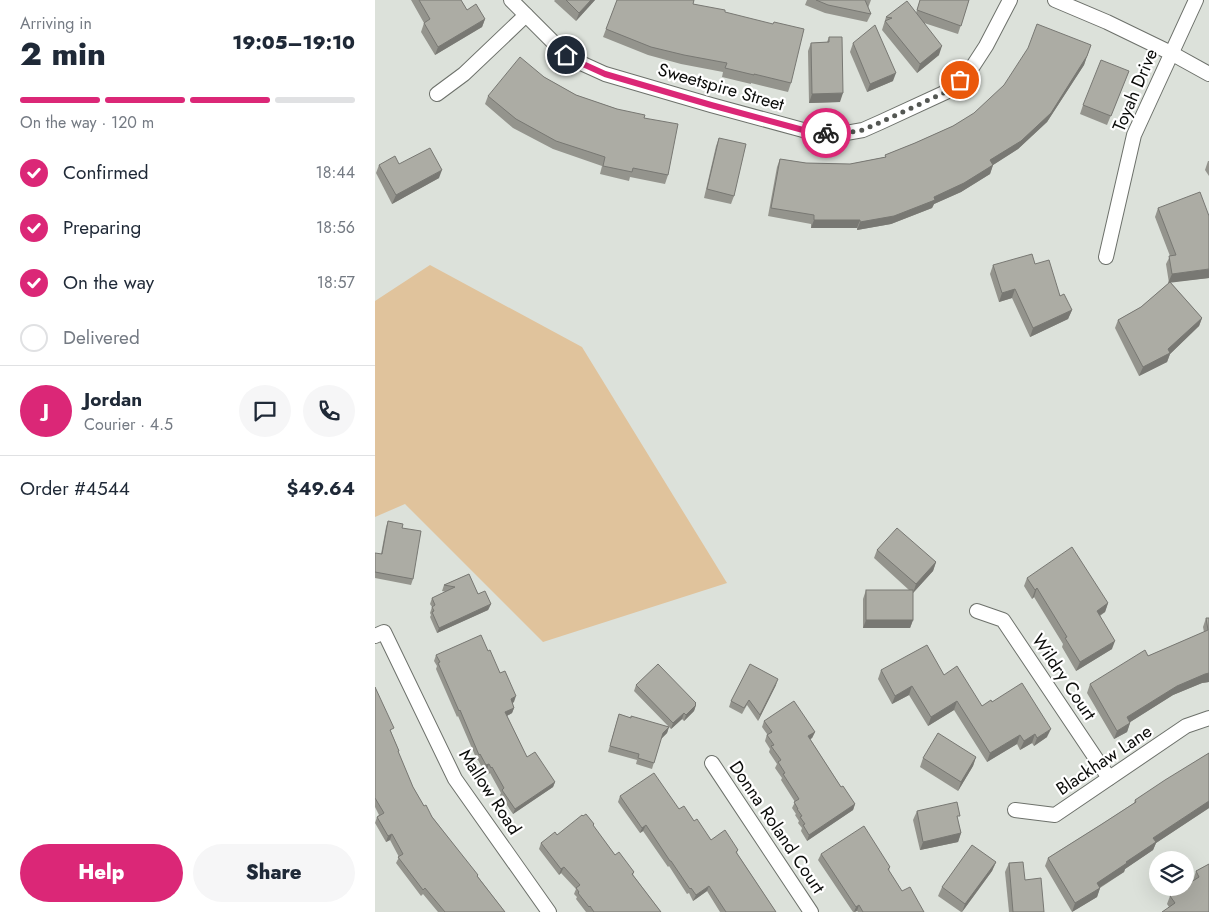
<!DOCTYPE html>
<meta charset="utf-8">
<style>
:root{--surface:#fff;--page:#f6f6f7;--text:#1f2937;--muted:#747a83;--line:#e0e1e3;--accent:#db2777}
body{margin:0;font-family:Jost,sans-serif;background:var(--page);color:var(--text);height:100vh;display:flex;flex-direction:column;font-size:19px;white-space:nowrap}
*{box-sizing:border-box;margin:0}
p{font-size:16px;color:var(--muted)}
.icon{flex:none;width:28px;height:28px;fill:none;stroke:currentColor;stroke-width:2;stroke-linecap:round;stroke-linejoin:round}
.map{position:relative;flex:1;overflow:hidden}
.details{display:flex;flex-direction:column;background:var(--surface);width:375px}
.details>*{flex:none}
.tools{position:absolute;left:774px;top:851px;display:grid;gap:10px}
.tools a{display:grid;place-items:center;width:45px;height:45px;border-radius:50%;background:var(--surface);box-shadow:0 5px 20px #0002;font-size:25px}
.pin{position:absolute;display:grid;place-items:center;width:42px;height:42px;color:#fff;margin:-21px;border:2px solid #fff;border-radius:50%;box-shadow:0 1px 5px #0007}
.courier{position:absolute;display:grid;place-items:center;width:50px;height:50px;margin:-25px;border:4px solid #db2777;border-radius:50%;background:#fff;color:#222;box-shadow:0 1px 6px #0007}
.overview em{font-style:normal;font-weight:800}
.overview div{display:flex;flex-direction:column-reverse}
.overview{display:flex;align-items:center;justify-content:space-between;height:85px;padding:0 20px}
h1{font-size:32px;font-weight:800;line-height:38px}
.bar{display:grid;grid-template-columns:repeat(4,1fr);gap:8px 5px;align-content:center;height:60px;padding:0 20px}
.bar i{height:6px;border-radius:4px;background:var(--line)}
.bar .active{background:var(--accent)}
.bar p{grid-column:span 4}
.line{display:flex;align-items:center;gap:12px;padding:0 20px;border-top:1px solid var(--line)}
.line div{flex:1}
.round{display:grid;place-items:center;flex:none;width:52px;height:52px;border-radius:26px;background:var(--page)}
ol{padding:0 20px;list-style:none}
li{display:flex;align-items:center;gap:15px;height:55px}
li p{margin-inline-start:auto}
li .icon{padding:5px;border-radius:50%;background:var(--accent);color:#fff;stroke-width:4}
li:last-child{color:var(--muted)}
li i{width:28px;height:28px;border:2px solid var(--line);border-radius:50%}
.cta{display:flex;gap:10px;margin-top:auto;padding:10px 20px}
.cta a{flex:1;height:58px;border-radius:30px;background:var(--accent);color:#fff;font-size:20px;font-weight:800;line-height:58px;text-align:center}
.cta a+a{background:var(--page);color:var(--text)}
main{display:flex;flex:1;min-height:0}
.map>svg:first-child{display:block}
</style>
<main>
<section class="details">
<div class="overview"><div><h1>2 min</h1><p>Arriving in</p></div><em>19:05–19:10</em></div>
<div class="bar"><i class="active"></i><i class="active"></i><i class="active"></i><i></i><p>On the way · 120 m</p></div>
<ol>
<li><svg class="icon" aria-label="check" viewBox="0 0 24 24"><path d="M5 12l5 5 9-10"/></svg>Confirmed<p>18:44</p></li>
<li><svg class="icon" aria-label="check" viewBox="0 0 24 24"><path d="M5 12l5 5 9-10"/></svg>Preparing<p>18:56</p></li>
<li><svg class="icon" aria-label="check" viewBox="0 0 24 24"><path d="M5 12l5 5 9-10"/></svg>On the way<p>18:57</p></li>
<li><i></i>Delivered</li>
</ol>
<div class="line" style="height:90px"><b class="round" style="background:var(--accent);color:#fff">J</b><div><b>Jordan</b><p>Courier · 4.5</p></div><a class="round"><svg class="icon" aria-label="chat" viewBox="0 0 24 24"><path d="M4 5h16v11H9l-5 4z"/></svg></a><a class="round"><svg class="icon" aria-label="phone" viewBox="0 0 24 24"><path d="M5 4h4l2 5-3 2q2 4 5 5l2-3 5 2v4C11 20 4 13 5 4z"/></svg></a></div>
<div class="line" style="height:65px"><div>Order #4544</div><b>$49.64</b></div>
<div class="cta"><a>Help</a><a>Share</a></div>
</section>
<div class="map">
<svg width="834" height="912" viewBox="0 0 834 912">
<rect width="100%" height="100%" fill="#dce1da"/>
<path fill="#e0c39c" d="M55,265L207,347L352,583L168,642L30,504L0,517V301Z"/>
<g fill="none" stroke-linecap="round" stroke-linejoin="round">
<g stroke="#6d716b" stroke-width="16">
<g id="minor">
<path d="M136,0L191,55L208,64L230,74L336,105L428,130L449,133H471L488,130L506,122L571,92L585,80L598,66L611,46L635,0"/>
<path d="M680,0L732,22L796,53L834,74"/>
<path d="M62,94L89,74L151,15"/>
<path d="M731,257L759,135L821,0"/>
<path d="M602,611L628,620L734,778"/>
<path d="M0,636L9,632L80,779L174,912"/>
<path d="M337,763L436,912"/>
<path d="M640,810L680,815L811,726L834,718"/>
</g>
</g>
<use href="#minor" stroke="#fff" stroke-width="14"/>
</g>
<g fill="#94948d">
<path d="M36,0H86L92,10L110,19L107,27L60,55L46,32L49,23Z"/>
<path d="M180,0H220L201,21L179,1Z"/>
<path d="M242,0L318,4L350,12L416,83L413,92L376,83V84L347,77L348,72L306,64L273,55L228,37Z"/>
<path d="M432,0H496L493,8L496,14L492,22L450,13L430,5Z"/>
<path d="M545,0H594L583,34L549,23L564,55L542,73L507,30L511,17L541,13Z"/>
<path d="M454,37L465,102L434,103L433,51L436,43L452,42Z"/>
<path d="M478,43L518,81L492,92L475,52Z"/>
<path d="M716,45L709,65L672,122L643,149L618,165L615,174L586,192L559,204L557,208L516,224L482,230V228H436V224L393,216L402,167L405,159L431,163L475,164L510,157V155L540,143L578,126Z"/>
<path d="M754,71L732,125L705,114L708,105Z"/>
<path d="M169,77L201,95L269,118L293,175L290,184L255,177L254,181L225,174L227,166L178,149L138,128L110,104L113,96Z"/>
<path d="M344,138L359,196L356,204L329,198L341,146Z"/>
<path d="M833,161H834V176L830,170Z"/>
<path d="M24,164L64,178L17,204L1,173L4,165Z"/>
<path d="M783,208L834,278L795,282L827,318L824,326L795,354L792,362L764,376L740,328L743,320L766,307L794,283L791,264L795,256L780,217Z"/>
<path d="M660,264L697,310L693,319L655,337L637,298L624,302L615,274L618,265Z"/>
<path d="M13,521L27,528L38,579L36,585L0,578V554H6L11,527Z"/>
<path d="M502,550L561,562L558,571L538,593V620L535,628H488V599L491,590H534L499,558Z"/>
<path d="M94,574L103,594L116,604L113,610L62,633L55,617L56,615L55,613L57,607L55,604L57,598L71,592L67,591L69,585Z"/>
<path d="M652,578L733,603L730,612L725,616L737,649L701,671L687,647L688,644L659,597L657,599L649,586Z"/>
<path d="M831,618H834V682L827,683L798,695L755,722V723L752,732L739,739L712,693L715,684L773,656L829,632L828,627Z"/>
<path d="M113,651L125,673L139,702L137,703L139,708L137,713L132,716L152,757L180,782L178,787L138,814L125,795L126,793L115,773L114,774L112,770L109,771L103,760H102L83,716L82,717L61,669L62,666L59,661L61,655Z"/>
<path d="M506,670L569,675L607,706L617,702L672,737L659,746L657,743L645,750L642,744L612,762L579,710L553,726L534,695L517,704L503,679Z"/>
<path d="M261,685L321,705L319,711L309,721L307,719L296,729L294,727L292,733L286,739L277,769L261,764L262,760L233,752L244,714L256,718L294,727L259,691Z"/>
<path d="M401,685L383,721L372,705L367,714L354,707L356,701Z"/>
<path d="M0,687L17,734L24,751L23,752L38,787L49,806L130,912H63L48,894L46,896L21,863L24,857L15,840L11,842L0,823L2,817L4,815L0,807Z"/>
<path d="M389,721L440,732L437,738L435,739L466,787L480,804L478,810L432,841L426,831L427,828L423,823L424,821L420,815L421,814L417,808L420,802L406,780L407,778L400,768L402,764L394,752L395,749L390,741L392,734L387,727Z"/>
<path d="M834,753V808L781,843L778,850L750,869L749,872L725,888L722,897L697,912L670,866L673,858L727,824L759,803L760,800Z"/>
<path d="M601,757L598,766L583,791L545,767L548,758Z"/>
<path d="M245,796L304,809L319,821L336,840L363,850L362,853L401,912H345L332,891L318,901L314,893L312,894L294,866L293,867L268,831L265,833L243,802Z"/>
<path d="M542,811L583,821L586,833L583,842L545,850L538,820Z"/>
<path d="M208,816L218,826L240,855L259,872L258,875L286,912H211L201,899L202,897L199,894L201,889L186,873L184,875L164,849L166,843L182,835Z"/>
<path d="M446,854L515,867L514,871L527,891L549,912H483L482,911L480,912H478L443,860Z"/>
<path d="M621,862L617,871L587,912H586L563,896L567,887Z"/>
<path d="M634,863L650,880L669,912H634L630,872Z"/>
<path d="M834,864V912L794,907L792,904L795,896L818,881L821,871Z"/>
</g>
<g fill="#787873">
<path d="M216,0H220L201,21L204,13Z"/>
<path d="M110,19L107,27L60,55L63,47Z"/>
<path d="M567,46L564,55L542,73L545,64Z"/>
<path d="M712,56L709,65L672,122L643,149L618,165L615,174L586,192L559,204L557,208L516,224L482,230L485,222L559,197L615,160Z"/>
<path d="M521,73L518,81L492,92L495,84Z"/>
<path d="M468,93L465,102L434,103L437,94Z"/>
<path d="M67,170L64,178L17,204L21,195Z"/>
<path d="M439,220H485L482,228H436Z"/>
<path d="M834,269V278L793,283L797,274Z"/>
<path d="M640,289L637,298L624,302L627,293Z"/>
<path d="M697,310L693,319L655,337L658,328Z"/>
<path d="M827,318L824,326L795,354L792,362L764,376L768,367L793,349Z"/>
<path d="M561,562L558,571L538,593L541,584Z"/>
<path d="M662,588L659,597L657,599L660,590Z"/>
<path d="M733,603L730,612L718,619L722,611Z"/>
<path d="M116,604L113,610L62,633L64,628Z"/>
<path d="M491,620H538L535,628H488Z"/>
<path d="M740,641L737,649L701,671L705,662Z"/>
<path d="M834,673V682L827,683L798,695L749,726L752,717L802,686L830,674Z"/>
<path d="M403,679L401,685L383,721L385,715Z"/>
<path d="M537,686L534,695L517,704L520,696Z"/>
<path d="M141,696L139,702L134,705L136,699Z"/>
<path d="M582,701L579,710L553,726L556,717Z"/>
<path d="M321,703L319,707L321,705L319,711L309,721L311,715Z"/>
<path d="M139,708L137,713L128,718L130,712Z"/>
<path d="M309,713L307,719L296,729L298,723Z"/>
<path d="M755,723L752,732L739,739L742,731Z"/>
<path d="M294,727L292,733L286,739L288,733Z"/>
<path d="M676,729L672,737L659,746L662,738Z"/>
<path d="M440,732L437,738L431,742L433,736Z"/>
<path d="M660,734L657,743L645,750L649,741Z"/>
<path d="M645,735L642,744L612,762L615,753Z"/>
<path d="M601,757L598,766L583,791L586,782Z"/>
<path d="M114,764L112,770L109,771L111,765Z"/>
<path d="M180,782L178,787L138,814L140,809Z"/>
<path d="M834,801V808L781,843L778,850L750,869L749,872L719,891L722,883L751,862L778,838Z"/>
<path d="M480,804L478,810L432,841L434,835Z"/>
<path d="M271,825L268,831L265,833L267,828Z"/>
<path d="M586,833L583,842L545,850L548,842Z"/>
<path d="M17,834L15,840L11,842L13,836Z"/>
<path d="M621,862L617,871L587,912L590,904Z"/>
<path d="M189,867L186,873L184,875L186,869Z"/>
<path d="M334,886L332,891L318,901L321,895Z"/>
<path d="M725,888L722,897L697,912L700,903Z"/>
<path d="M484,905L482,911L479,912L481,907Z"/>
</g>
<g fill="#acaca4" stroke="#787873">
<path d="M44,0H86L92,10L101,4L110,19L63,47L49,23L55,19Z"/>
<path d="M191,0H216L204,13Z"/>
<path d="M242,0H319L318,4L350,10V12L398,24L399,22L429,29L416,83L379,74V75L350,68L352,63L309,55L276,47L231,29Z"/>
<path d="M441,0H490L496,14L453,5Z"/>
<path d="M545,0H594L586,26L542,10Z"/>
<path d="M532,1L567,46L545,64L510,21L517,18L511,17Z"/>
<path d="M662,24L716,45L712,56L676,113L646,141L615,160L618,165L589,183L559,197L560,200L519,216L485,222V220H439V215L396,208L405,159L431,163L475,164L511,157L510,155L540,143L578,126L599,113L629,85L653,48Z"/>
<path d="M500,25L521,73L495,84L478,43Z"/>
<path d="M454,37H467L468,93L437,94L436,43L454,42Z"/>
<path d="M145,57L169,77L201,95L242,109L270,115L269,118L303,124L293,175L258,168L257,172L228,166L230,157L181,141L141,119L113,96Z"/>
<path d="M726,60L754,71L736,116L708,105Z"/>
<path d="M344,138L371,144L359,196L332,189Z"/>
<path d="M55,148L67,170L21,195L4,165L20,156L24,164Z"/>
<path d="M825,192L834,216V269L797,274L794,256L801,255L783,208Z"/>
<path d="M657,254L660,264L674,260L685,296L689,294L697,310L658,328L640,289L627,293L618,265Z"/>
<path d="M795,282L827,318L793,349L795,353L768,367L743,320L766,307Z"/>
<path d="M13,521L28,524L27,528L46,531L38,579L0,572V553L7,554Z"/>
<path d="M522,528L561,562L541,584L502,550Z"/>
<path d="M697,547L733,603L722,611L740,641L705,662L690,638L692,637L662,588L660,590L652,578Z"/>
<path d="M94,574L103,594L110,591L116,604L64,628L57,612L59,611L57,607L60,605L57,598L80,587L69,585Z"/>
<rect x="491" y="590" width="47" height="30"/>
<path d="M831,618H834V673L830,674L802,686L752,717L755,723L742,731L715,684L770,650L773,656L833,630Z"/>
<path d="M106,635L113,651L115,650L125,673L130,671L141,696L136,699L139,708L130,712L152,757L160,752L180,782L140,809L127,790L129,788L117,767L116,768L114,764L111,765L105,754L104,755L85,710L84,711L63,663L65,662L61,655Z"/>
<path d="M552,645L569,675L582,666L607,706L616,700L617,702L647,683L676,729L662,738L660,734L649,741L645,735L615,753L582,701L556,717L537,686L520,696L506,670Z"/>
<path d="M283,664L321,703L320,704L321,705L311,715L309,713L298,723L261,685Z"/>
<path d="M375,664L403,679L385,715L374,700L369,708L356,701Z"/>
<path d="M0,687L19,728L15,730L24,751H23L38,787L49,806L51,805L57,817L103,875L102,876L130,912H70L50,888L48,890L23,857L28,854L17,834L13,836L2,817L9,813L0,798Z"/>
<path d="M419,701L440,732L433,736L466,787L468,786L480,804L434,835L428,825L430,824L425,817L427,816L422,809H423L419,802L424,799L408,774L410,773L403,762L406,760L396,746L399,745L392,735L397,732L389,721Z"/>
<path d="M244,714L256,718V716L294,727L288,733L279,763L263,758L264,754L235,746Z"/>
<path d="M563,733L601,757L586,782L548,758Z"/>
<path d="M834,753V801L778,838L781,842L751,862L752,863L722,883L725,888L700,903L673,858L727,824L761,802L760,800L790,780Z"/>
<path d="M279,773L304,809L309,806L319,821L322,819L336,840L350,830L363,850L361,852L401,912H351L334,886L321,895L316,888L315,889L296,861H295L271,825L267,828L245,796Z"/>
<path d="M582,802L585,816H582L586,833L548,842L542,811Z"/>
<path d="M211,814L219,824L218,825L240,855L244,852L259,872L257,874L286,912H219L215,906L214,907L203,893L204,892L201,888L205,885L189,867L186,869L166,843L180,832L182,835L207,815L208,816Z"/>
<path d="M489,826L515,867L513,869L527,891L535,887L549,912H488L484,905L481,907L446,854Z"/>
<path d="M597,845L621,862L590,904L567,887Z"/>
<path d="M648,862L650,880L666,878L669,912H638L634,863Z"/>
<path d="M834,864V912H787L800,903L795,896L808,888H810V886L824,877L821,871Z"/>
</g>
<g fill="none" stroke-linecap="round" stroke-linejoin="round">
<path stroke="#545753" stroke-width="5" stroke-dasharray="0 9" d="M451,133H471L488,130L506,122L571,92L585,80"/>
<path stroke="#db2777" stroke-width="6" d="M191,55L208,64L230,74L336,105L428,130L451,133"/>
</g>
<g text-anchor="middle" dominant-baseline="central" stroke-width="4.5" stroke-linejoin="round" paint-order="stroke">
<g font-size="18" fill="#0b0c0a" stroke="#fff">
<text transform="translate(346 87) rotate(16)">Sweetspire Street</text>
<text transform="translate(760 90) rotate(-67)">Toyah Drive</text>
<text transform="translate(689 677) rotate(56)">Wildry Court</text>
<text transform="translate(729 760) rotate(-34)">Blackhaw Lane</text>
<text transform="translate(115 792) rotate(57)">Mallow Road</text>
<text transform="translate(402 827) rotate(56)">Donna Roland Court</text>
</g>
</g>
</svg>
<div class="tools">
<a><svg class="icon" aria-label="layers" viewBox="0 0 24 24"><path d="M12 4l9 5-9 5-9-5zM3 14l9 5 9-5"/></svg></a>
</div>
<div class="pin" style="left:585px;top:80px;background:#ea580c"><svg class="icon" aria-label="bag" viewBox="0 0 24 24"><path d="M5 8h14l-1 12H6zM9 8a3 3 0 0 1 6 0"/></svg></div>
<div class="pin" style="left:191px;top:55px;background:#1f2937"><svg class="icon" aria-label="home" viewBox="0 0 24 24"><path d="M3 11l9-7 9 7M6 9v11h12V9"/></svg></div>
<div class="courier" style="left:451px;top:133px"><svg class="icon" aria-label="bike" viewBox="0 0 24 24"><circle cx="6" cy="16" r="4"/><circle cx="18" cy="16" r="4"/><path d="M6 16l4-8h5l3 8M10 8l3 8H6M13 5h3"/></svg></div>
</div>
</main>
